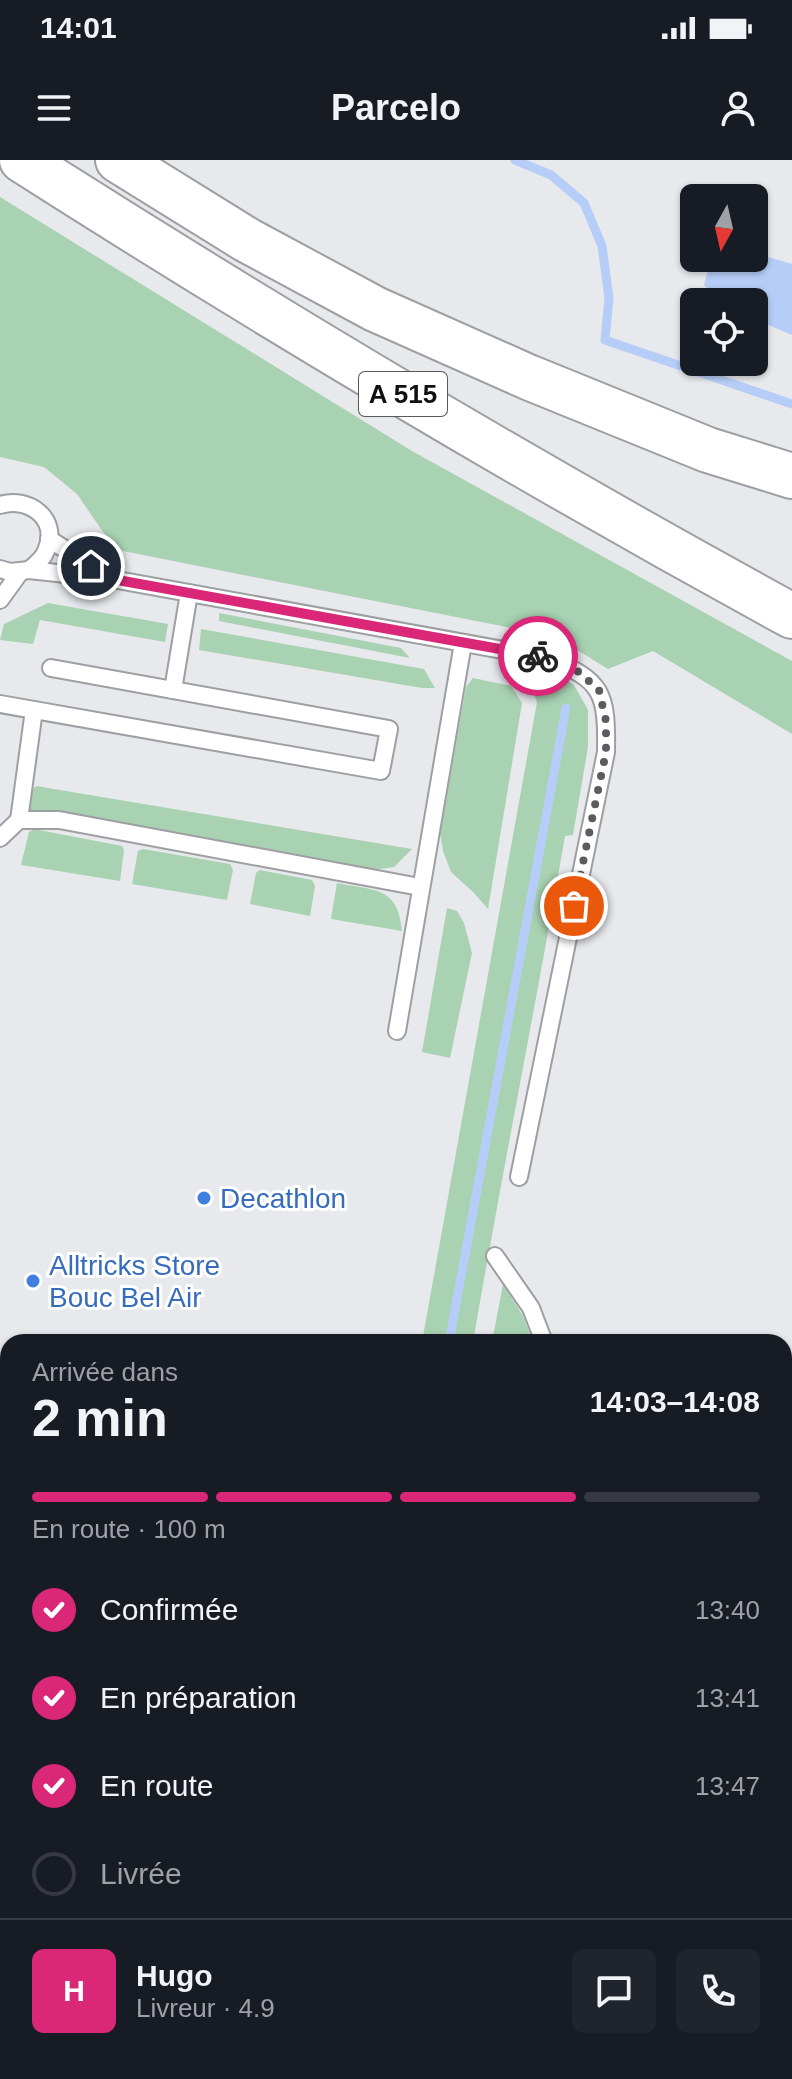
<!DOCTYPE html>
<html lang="fr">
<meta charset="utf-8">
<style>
:root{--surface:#171b24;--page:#20242c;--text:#f1f3f6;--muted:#9ea1a6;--line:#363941;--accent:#db2777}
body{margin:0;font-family:Arial,sans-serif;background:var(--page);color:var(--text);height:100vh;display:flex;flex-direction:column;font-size:30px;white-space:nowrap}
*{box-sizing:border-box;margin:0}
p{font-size:26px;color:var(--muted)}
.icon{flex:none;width:44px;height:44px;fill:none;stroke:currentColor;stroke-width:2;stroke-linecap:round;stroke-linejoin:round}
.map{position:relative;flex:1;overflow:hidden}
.side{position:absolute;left:0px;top:1174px;width:792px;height:746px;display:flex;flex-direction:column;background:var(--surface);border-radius:24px 24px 0 0;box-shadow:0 2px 6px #0004}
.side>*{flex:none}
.needle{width:52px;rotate:188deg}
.controls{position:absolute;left:680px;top:24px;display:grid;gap:16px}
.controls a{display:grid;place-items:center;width:88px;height:88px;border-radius:12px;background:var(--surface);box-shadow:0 2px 6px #0004;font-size:40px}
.pin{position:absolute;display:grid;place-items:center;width:68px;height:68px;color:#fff;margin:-34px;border:4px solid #fff;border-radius:50%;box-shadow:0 2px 8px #0007}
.courier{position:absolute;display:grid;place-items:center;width:80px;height:80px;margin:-40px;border:6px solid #db2777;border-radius:50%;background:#fff;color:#222;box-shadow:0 2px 10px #0007}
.summary em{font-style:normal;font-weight:600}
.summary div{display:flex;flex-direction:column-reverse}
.summary{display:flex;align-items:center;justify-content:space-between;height:136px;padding:0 32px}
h1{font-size:52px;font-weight:600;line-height:60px}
.bar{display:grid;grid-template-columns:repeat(4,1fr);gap:12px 8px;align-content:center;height:96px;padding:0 32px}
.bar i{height:10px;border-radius:6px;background:var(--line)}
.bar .active{background:var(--accent)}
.bar p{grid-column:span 4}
.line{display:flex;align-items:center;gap:20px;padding:0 32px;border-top:2px solid var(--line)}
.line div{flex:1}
.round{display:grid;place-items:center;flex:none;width:84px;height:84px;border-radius:12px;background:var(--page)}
ol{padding:0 32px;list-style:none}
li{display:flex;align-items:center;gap:24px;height:88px}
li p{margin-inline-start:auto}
li .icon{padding:8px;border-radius:50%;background:var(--accent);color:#fff;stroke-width:4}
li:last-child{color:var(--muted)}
li i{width:44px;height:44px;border:4px solid var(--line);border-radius:50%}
.status{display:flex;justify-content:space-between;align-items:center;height:56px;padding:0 40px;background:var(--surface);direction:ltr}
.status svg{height:22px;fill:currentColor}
header{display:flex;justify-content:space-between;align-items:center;height:104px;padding:0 32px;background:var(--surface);font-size:36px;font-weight:600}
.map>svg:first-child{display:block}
</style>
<div class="status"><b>14:01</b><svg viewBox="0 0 49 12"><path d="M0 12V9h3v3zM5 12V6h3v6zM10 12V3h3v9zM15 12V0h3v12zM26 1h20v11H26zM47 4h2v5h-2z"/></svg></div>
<header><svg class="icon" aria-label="menu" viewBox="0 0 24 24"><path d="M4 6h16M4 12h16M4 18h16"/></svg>Parcelo<svg class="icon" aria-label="person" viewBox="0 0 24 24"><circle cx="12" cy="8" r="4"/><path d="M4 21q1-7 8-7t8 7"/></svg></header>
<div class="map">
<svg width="792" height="1919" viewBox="0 0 792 1919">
<rect width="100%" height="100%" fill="#e8e9ed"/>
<g fill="#a8d2b2">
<path d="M0,37L412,291L792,501V574L653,491L608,509L556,477L123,391L103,372L77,334L44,307L0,297Z"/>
<path d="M48,443L168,464L165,482L40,460L33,484L0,480L4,464Z"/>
<path d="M219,453L401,488L410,498L219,461Z"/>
<path d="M201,469L424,509L435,528H422L199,490Z"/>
<path d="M508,506L556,514L574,525L588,550V587L573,675L565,676C536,845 502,1013 473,1182H422L537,542C530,522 527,517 508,506Z"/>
<path d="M473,518L511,526L522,543L488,749L473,732L451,712L443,691L440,673L466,527Z"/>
<path d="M36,626L412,689L394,707L373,710L25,649L27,635Z"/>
<path d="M34,669L122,686L124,690L120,721L21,705L29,672Z"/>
<path d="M143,689L230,704L233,710L227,740L132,724L138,691Z"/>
<path d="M260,710L312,720L315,726L310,756L250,744L256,713Z"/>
<path d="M337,723C375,731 398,726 402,771L331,759Z"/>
<path d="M447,748L457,751L464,763L472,793L450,898L422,892Z"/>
<path d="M503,1124L523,1156L533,1182H492Z"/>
<path d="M0,1483L8,1494V1854L0,1857Z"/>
<path d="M784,1565H792V1635L784,1637Z"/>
<path d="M792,1866V1919H761L765,1912H784V1880Z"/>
<path d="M8,1885V1912H55L49,1919H0V1886Z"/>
</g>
<g fill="#b6cef7">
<path d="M765,96L792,104V175L754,159V142H720L704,125L710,103Z"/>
<path d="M97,1912H182L178,1919H93Z"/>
</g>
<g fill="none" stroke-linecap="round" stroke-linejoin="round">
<g stroke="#b6cef7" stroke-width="9">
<path d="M515,0L551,15L584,43L602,86L609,138L605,180L792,244"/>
<path d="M449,1182L566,548"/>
<path d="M30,1919L36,1912"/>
</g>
<g stroke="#9e9fa3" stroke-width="20">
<g id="lane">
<path d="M0,345C29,336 60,359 46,391C43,399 36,404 29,410"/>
<path d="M49,379L107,416"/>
<path d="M0,409L10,412L29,410L112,419L547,498C603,520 607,533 606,592L519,1017"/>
<path d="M0,440L21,411"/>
<path d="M173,530L189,433"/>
<path d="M0,544L381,611L389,569L51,508"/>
<path d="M19,660L34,550"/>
<path d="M0,678L19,660H59L420,727"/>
<path d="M397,871L463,483"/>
<path d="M495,1096L531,1148L544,1182"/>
</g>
</g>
<g stroke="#9e9fa3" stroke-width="48">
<g id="secondary">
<path d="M784,1675L792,1674"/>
<path d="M784,1843L792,1835"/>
<path d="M725,1919L730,1912"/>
</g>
</g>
<g stroke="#9e9fa3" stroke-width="48">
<g id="highway">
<path d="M22,0C273,160 530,313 792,456"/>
<path d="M118,0L247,80L375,149L528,217L708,290L792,316"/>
</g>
</g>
<use href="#lane" stroke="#fff" stroke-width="16"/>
<use href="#secondary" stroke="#fff" stroke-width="44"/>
<use href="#highway" stroke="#fff" stroke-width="44"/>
</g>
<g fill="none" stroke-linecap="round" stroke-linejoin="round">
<path stroke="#5c5c5f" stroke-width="8" stroke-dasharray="0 14.4" d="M538,496L575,509L599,530L606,561V592L574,746"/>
<path stroke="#db2777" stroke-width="10" d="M91,406L112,419L538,496"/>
</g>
<g fill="#3f7fe0" stroke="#fff" stroke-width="3">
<circle cx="204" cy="1038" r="8"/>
<circle cx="33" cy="1121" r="8"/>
</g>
<g text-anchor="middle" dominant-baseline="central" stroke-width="6" stroke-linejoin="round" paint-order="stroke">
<rect fill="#fff" stroke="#585859" stroke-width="2" x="359" y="212" width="88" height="44" rx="6"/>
<g font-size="26" font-weight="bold" fill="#101012">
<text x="403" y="234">A 515</text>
</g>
<g font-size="28" fill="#366cbe" stroke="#fff" text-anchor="start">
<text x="220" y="1038">Decathlon</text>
<text x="49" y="1105">Alltricks Store<tspan x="49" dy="32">Bouc Bel Air</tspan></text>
</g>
</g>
</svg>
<div class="controls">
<a><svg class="needle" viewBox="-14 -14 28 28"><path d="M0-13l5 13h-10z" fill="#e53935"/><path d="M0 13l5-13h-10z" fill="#9ea1a6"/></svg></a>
<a><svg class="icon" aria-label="locate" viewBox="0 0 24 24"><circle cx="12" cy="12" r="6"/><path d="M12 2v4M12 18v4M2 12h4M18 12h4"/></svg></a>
</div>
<div class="pin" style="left:574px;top:746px;background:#ea580c"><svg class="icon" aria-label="bag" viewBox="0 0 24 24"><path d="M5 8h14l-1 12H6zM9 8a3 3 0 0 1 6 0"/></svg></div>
<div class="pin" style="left:91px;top:406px;background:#1f2937"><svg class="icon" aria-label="home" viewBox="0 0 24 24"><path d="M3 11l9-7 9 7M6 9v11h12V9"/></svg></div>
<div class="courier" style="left:538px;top:496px"><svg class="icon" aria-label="bike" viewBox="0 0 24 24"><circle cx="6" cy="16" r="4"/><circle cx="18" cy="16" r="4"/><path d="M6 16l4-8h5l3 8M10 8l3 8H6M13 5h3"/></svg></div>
<section class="side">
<div class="summary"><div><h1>2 min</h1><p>Arrivée dans</p></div><em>14:03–14:08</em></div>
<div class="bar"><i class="active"></i><i class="active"></i><i class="active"></i><i></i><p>En route · 100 m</p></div>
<ol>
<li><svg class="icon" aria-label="check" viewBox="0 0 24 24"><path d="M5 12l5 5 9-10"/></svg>Confirmée<p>13:40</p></li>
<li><svg class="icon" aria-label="check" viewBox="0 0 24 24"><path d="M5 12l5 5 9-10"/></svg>En préparation<p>13:41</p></li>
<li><svg class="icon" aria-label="check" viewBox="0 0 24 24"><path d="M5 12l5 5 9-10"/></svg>En route<p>13:47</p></li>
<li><i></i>Livrée</li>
</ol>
<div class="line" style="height:144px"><b class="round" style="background:var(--accent);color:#fff">H</b><div><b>Hugo</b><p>Livreur · 4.9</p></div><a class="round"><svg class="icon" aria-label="chat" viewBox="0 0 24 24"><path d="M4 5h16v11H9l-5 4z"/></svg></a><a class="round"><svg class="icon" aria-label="phone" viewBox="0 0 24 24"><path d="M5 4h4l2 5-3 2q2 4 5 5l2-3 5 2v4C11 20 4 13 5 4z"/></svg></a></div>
</section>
</div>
